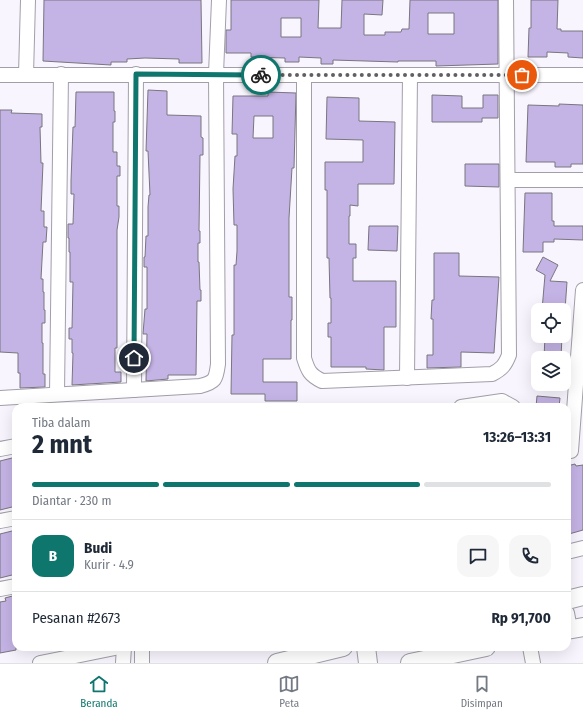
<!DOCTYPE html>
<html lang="id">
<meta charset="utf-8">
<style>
:root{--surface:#fff;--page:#f6f6f7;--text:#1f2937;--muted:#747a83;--line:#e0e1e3;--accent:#0f766e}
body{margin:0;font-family:"Fira Sans Condensed",sans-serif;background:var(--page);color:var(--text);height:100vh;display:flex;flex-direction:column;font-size:15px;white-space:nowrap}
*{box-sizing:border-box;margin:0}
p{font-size:13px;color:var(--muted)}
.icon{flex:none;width:22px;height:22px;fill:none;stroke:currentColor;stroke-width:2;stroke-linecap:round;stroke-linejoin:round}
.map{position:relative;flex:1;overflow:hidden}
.drawer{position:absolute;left:12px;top:403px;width:559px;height:248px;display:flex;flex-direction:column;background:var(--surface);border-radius:12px;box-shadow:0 4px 16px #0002}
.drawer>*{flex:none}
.controls{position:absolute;left:531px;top:303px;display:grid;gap:8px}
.controls a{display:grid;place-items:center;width:40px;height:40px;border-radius:8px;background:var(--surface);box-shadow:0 4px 16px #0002;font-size:20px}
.pin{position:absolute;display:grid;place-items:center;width:34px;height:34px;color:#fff;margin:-17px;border:2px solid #fff;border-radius:50%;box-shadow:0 1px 4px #0007}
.courier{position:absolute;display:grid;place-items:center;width:40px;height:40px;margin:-20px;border:3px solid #0f766e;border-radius:50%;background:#fff;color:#222;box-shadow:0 1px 5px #0007}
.summary em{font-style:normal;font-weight:700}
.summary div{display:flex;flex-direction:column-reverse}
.summary{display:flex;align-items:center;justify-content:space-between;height:68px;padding:0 20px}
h1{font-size:26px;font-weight:700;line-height:30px}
.bar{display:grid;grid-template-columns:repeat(4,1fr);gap:6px 4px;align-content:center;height:48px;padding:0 20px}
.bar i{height:5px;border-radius:3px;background:var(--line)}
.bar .selected{background:var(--accent)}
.bar p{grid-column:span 4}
.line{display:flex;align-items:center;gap:10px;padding:0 20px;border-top:1px solid var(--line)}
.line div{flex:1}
.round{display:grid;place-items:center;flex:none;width:42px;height:42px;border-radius:12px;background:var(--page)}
.menu{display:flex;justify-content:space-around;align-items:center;height:56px;border-top:1px solid var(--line);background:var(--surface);font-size:11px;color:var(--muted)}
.menu a{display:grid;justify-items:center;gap:2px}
.menu .selected{color:var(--accent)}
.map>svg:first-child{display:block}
</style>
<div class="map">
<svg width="583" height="663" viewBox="0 0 583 663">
<rect width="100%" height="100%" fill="#f8f5ff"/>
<g fill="#c4b3e5" stroke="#79767e" fill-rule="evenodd">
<path d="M44,0H201L202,63H179V59L145,58L127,59V62H111V65L43,61Z"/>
<path d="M231,0H319L318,28H341L342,0H383L382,15L364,14V35H385V32H401L402,29H409L410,0H498V64L436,66V61H398V62L333,60V64H321V58L299,57V62H285V58L251,57V53H226V30H231ZM428,13H454V34H428ZM281,18H301V37H281Z"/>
<path d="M531,0H558L557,29H561V31H583V58L568,57V53L547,52V57H528L529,28H531Z"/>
<path d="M148,90L167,91V115L201,116V137L203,138V155H200L199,231H200V243H198V262H199L200,290H201V301H197L196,375H168V379L146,381L147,334H143L145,309H147V267H144V257H145L146,236H148V207L149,195H150L148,151H146Z"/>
<path d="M76,92H114V111H115V122H113V152H117V166H120V176H117V206H119V217L117,230V348H115V372H121V382L72,385L73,353H72V339H69V328H72L73,282H70V252H69V238H68V224H73L74,194H71V181L73,127H75Z"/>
<path d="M268,92L296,93L294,168H292L289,218V297H292V320H291V359H263V382H297V401H265V394H231L232,335H234V265H236L237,251V225H234L233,189L235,156H237V134H232L233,96H268ZM254,116H273V138H253Z"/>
<path d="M432,95L462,96V108H483V95H498V118H482V122H432Z"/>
<path d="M327,97L359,98V121L395,122L394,184H358V206L350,205V216H349V244H356V258H353V281H396V327H384V370L366,369V367H331V337H328V323H331V298H330L329,258H327V190H325V162H363V140L326,139Z"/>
<path d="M559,104L583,105V164H571V167H555V162H526L528,105L559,106Z"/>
<path d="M0,110H12L11,113L42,114V127H40L41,163H43L41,211H44V227H47L46,242H43L41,279H43V292H44V310H45V323H42V343H43V374H45V387L20,388V373H18V353L0,352Z"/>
<path d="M465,164H499V187L465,186Z"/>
<path d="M525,193H552V221H554V226H583V240L554,239V242H543V252H523Z"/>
<path d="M369,226H398L397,251L368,250Z"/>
<path d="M434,253H459V276L499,277L494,353L461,352V367L427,368V355H433V319H431L432,300H434Z"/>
<path d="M543,257L558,265L550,281L567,282L565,310H542L545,275L536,270Z"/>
<path d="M545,336H562L561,358H544Z"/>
<path d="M537,396L560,398L559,407H536Z"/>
<path d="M16,457V506L0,510V461Z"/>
<path d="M575,464L576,466L583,465V530L569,534L567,524V466Z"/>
<path d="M16,530V574L0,578V534Z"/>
<path d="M16,595V650L0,653V602L6,601L5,598Z"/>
</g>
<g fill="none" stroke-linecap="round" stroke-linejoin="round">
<g stroke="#a29fa8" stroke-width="16">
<g id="minor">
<path d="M0,75H583"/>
<path d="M26,75L28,0"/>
<path d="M304,75V358C308,371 310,375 322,381L492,374C502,369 505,365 509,355L506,0"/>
<path d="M508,180H583"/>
<path d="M407,378L410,75"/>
<path d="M134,390L136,74"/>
<path d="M57,394L61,74"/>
<path d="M0,398L200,386C215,382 216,380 218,364L216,74L219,0"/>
<path d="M461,407L502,401L513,407"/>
<path d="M0,449L16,446"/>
<path d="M571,451L583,290"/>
<path d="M0,521L16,518"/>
<path d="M567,552L583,548"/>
<path d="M0,589L16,586"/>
<path d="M567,613L570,629"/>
<path d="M142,647V663"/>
<path d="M530,647L533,663"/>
<path d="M40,663L120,647"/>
<path d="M123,663L124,647"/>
</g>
</g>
<g stroke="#a29fa8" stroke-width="20">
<g id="major">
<path d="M567,600L583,596"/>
<path d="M567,630L583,627"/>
<path d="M366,647L368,663"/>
<path d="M277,663L343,647"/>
<path d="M410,663L486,647"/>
</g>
</g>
<use href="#minor" stroke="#fff" stroke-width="14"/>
<use href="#major" stroke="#fff" stroke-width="18"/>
</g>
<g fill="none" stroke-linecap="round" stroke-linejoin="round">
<path stroke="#615f64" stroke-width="4" stroke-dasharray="0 7.2" d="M261,75H522"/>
<path stroke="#0f766e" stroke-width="5" d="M134,358L136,74L261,75"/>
</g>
</svg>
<div class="controls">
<a><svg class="icon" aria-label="locate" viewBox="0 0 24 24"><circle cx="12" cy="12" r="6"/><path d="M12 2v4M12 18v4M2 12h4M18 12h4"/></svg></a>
<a><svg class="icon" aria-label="layers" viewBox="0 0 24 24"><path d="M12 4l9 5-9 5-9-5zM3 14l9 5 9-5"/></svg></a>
</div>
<div class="pin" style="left:522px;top:75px;background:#ea580c"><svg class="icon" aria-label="bag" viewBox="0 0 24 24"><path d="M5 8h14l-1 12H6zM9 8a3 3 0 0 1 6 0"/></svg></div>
<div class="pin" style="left:134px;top:358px;background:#1f2937"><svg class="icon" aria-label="home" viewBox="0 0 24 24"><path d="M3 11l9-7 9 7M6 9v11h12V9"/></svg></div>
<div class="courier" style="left:261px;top:75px"><svg class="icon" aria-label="bike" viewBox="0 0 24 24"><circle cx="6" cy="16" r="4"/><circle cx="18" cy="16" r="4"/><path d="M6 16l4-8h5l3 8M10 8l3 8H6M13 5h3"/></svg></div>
<section class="drawer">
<div class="summary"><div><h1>2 mnt</h1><p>Tiba dalam</p></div><em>13:26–13:31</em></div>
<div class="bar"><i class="selected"></i><i class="selected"></i><i class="selected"></i><i></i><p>Diantar · 230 m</p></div>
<div class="line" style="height:72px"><b class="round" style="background:var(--accent);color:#fff">B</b><div><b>Budi</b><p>Kurir · 4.9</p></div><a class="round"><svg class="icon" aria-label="chat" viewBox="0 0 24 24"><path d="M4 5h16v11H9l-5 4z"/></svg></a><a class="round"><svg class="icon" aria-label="phone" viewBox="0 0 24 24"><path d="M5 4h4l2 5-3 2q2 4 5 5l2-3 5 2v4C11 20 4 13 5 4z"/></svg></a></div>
<div class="line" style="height:52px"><div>Pesanan #2673</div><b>Rp 91,700</b></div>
</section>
</div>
<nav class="menu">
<a class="selected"><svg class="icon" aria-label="home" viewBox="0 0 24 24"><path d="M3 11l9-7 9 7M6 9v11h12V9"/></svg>Beranda</a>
<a><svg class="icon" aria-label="map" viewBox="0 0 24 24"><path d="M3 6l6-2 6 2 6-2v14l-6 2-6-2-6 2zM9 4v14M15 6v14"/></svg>Peta</a>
<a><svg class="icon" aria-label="saved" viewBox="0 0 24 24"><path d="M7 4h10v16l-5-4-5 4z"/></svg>Disimpan</a>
</nav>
